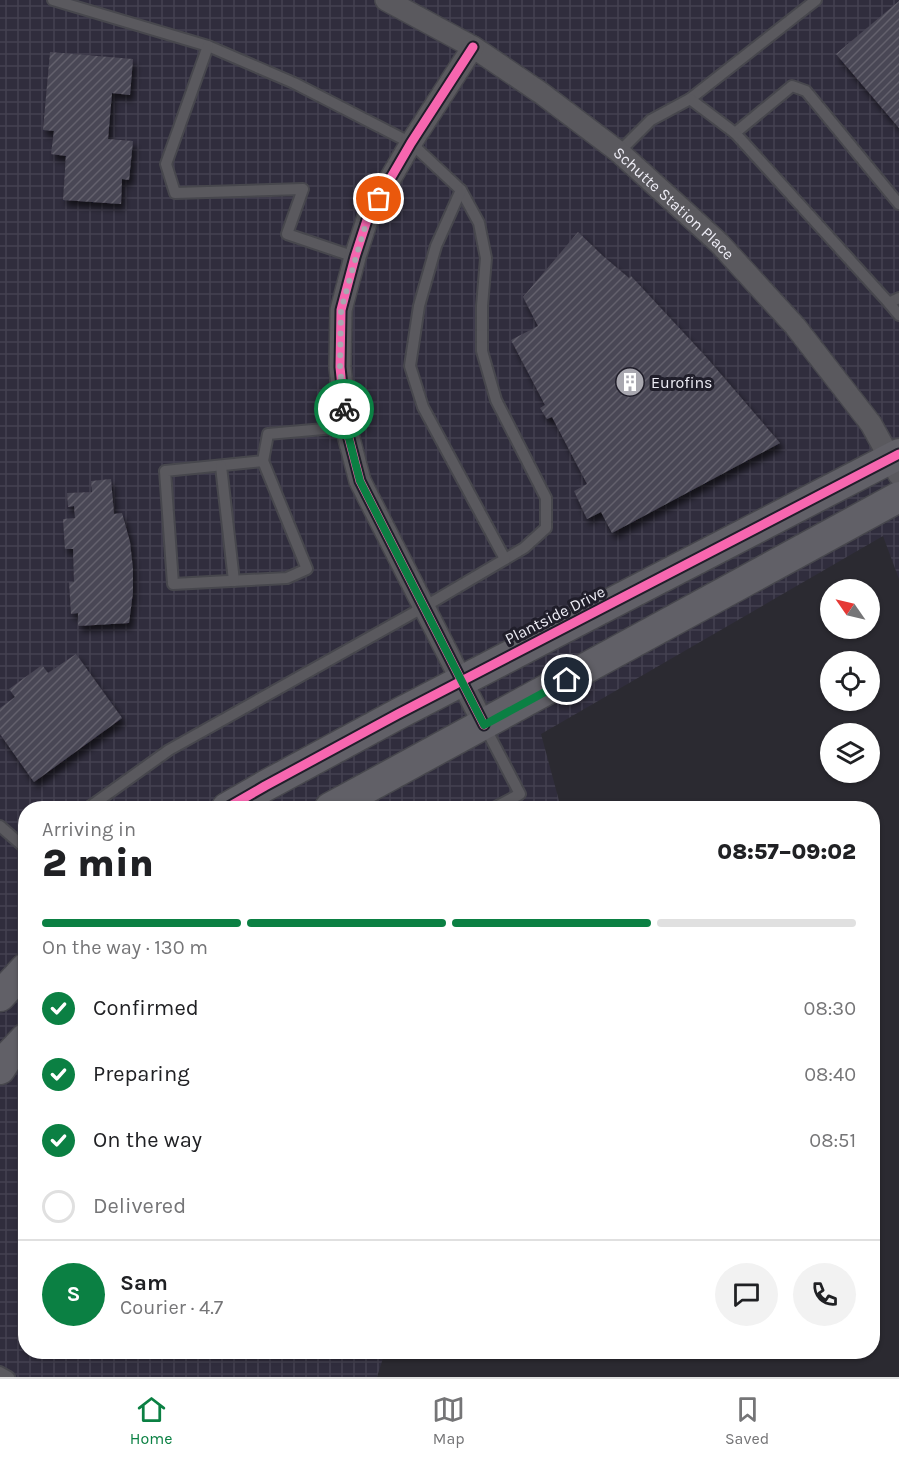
<!DOCTYPE html>
<meta charset="utf-8">
<style>
:root{--surface:#fff;--page:#f2f2f2;--text:#202124;--muted:#757577;--line:#e0e0e0;--accent:#0b8043}
body{margin:0;font-family:Karla,sans-serif;background:var(--page);color:var(--text);height:100vh;display:flex;flex-direction:column;font-size:22px;white-space:nowrap}
*{box-sizing:border-box;margin:0}
p{font-size:20px;color:var(--muted)}
.icon{flex:none;width:33px;height:33px;fill:none;stroke:currentColor;stroke-width:2;stroke-linecap:round;stroke-linejoin:round}
.map{position:relative;flex:1;overflow:hidden}
.side{position:absolute;left:18px;top:801px;width:862px;height:558px;display:flex;flex-direction:column;background:var(--surface);border-radius:24px;box-shadow:0 2px 4px #0004}
.side>*{flex:none}
.needle{width:39px;rotate:304deg}
.buttons{position:absolute;left:820px;top:579px;display:grid;gap:12px}
.buttons a{display:grid;place-items:center;width:60px;height:60px;border-radius:50%;background:var(--surface);box-shadow:0 2px 4px #0004;font-size:30px}
.pin{position:absolute;display:grid;place-items:center;width:51px;height:51px;color:#fff;margin:-26px;border:3px solid #fff;border-radius:50%;box-shadow:0 2px 6px #0007}
.courier{position:absolute;display:grid;place-items:center;width:60px;height:60px;margin:-30px;border:4px solid #0b8043;border-radius:50%;background:#fff;color:#222;box-shadow:0 2px 8px #0007}
.overview em{font-style:normal;font-weight:800}
.overview div{display:flex;flex-direction:column-reverse}
.overview{display:flex;align-items:center;justify-content:space-between;height:102px;padding:0 24px}
h1{font-size:39px;font-weight:800;line-height:45px}
.bar{display:grid;grid-template-columns:repeat(4,1fr);gap:9px 6px;align-content:center;height:72px;padding:0 24px}
.bar i{height:8px;border-radius:4px;background:var(--line)}
.bar .current{background:var(--accent)}
.bar p{grid-column:span 4}
.line{display:flex;align-items:center;gap:15px;padding:0 24px;border-top:2px solid var(--line)}
.line div{flex:1}
.round{display:grid;place-items:center;flex:none;width:63px;height:63px;border-radius:32px;background:var(--page)}
ol{padding:0 24px;list-style:none}
li{display:flex;align-items:center;gap:18px;height:66px}
li p{margin-inline-start:auto}
li .icon{padding:6px;border-radius:50%;background:var(--accent);color:#fff;stroke-width:4}
li:last-child{color:var(--muted)}
li i{width:33px;height:33px;border:3px solid var(--line);border-radius:50%}
.dock{display:flex;justify-content:space-around;align-items:center;height:84px;border-top:2px solid var(--line);background:var(--surface);font-size:16px;color:var(--muted)}
.dock a{display:grid;justify-items:center;gap:3px}
.dock .current{color:var(--accent)}
.map>svg:first-child{display:block}
</style>
<div class="map">
<svg width="899" height="1377" viewBox="0 0 899 1377">
<defs>
<pattern id="industrial-grid" width="8" height="8" patternUnits="userSpaceOnUse" patternTransform="scale(1.5)"><rect width="8" height="8" fill="#302d3d"/><path d="M0 4h8M4 0v8" fill="none" stroke="#444150"/></pattern>
<pattern id="building-hatch" width="6" height="6" patternUnits="userSpaceOnUse" patternTransform="scale(1.5)"><rect width="6" height="6" fill="#494654"/><path d="M-1 1l2-2M0 6l6-6M5 7l2-2" fill="none" stroke="#64616d"/></pattern>
<filter id="shadow"><feDropShadow dx="3.5" dy="6" stdDeviation="3" flood-color="#0009"/></filter>
</defs>
<rect width="100%" height="100%" fill="#2b2a31"/>
<path fill="url(#industrial-grid)" d="M0,0H899V579L883,536L541,734L561,808H26V1352H385L377,1377H0Z"/>
<g fill="url(#building-hatch)" filter="url(#shadow)">
<path d="M899,1V128L836,54Z"/>
<path d="M50,52L133,59L130,95L112,93L108,139L133,141L129,180L122,179L121,204L63,200L66,156L51,154L54,131L43,130Z"/>
<path d="M578,232L603,256L629,278L631,276L707,358L780,443L612,533L601,512L587,519L574,491L587,484L552,417L547,419L540,408L545,405L511,340L538,326L523,297Z"/>
<path d="M111,479L114,514L122,513L130,542L133,569V592L129,623L78,626V613L71,614L69,582H74L73,549H65L63,519L75,518L74,506L68,507L67,493L92,492L91,481Z"/>
<path d="M76,654L122,718L34,782L0,734V708L15,697L9,689L42,665L48,673Z"/>
</g>
<g fill="none" stroke-linecap="round" stroke-linejoin="round">
<g stroke="#47474d" stroke-width="14">
<g id="lane">
<path d="M53,0L208,46L294,83L411,143L461,190L479,223L486,258L482,306V351L496,400L546,498V528L524,548L424,607L169,750L88,808"/>
<path d="M208,46L166,164L175,193L303,189L287,234L355,257"/>
<path d="M690,99L816,0"/>
<path d="M735,133L792,86L806,91L899,204"/>
<path d="M619,152L651,120L690,99L735,133L889,303L899,298"/>
<path d="M461,190L436,246L419,306L410,366L423,407L505,559"/>
<path d="M889,303L899,315"/>
<path d="M263,461L165,471L173,584L287,578L307,569L263,461L268,434L346,427"/>
<path d="M221,466L234,581"/>
<path d="M484,725L520,794L494,808"/>
<path d="M0,826L24,847H26"/>
<path d="M0,1372L9,1377"/>
</g>
</g>
<g stroke="#47474d" stroke-width="24">
<g id="street">
<path id="s1" d="M386,0L473,47L541,93L619,152L719,243L795,326L871,424L899,475"/>
<path d="M473,47L411,143L368,217L355,257L341,310L340,367L346,427L360,481L484,725"/>
</g>
</g>
<g stroke="#47474d" stroke-width="33">
<g id="secondary">
<path d="M227,808L265,786L398,714L899,454"/>
<path d="M330,808L899,497"/>
<path d="M0,996L26,968"/>
<path d="M0,1069L8,1057L26,1038"/>
</g>
</g>
<use href="#lane" stroke="#5a595e" stroke-width="10"/>
<use href="#street" stroke="#5a595e" stroke-width="21"/>
<use href="#secondary" stroke="#616067" stroke-width="30"/>
<g stroke="#201e2a" stroke-width="13">
<g id="cycleway">
<path d="M473,47L411,143L368,217L355,257L341,310L340,367L346,427L360,481L484,725"/>
<path d="M227,808L265,786L398,714L899,454"/>
</g>
</g>
<use href="#cycleway" stroke="#f766af" stroke-width="9"/>
</g>
<g fill="none" stroke-linecap="round" stroke-linejoin="round">
<path stroke="#a9a8b0" stroke-width="6" stroke-dasharray="0 10.8" d="M344,409L340,367L341,310L356,257L368,217L379,199"/>
<path stroke="#0b8043" stroke-width="8" d="M344,409L346,427L360,481L484,725L567,680"/>
</g>
<defs>
<g id="building-disc" transform="scale(1.5)"><circle r="9.5" fill="#a9a8b0" stroke="#201e2a"/><path d="M-4-6H4V6H1V3H-1V6H-4ZM-2.5-4.3h1.7v1.8h-1.7ZM.8-4.3h1.7v1.8H.8ZM-2.5-1h1.7V.8h-1.7ZM.8-1h1.7V.8H.8Z" fill="#fff"/></g>
</defs>
<g fill-rule="evenodd">
<use href="#building-disc" x="630" y="382"/>
</g>
<g text-anchor="middle" dominant-baseline="central" stroke-width="6" stroke-linejoin="round" paint-order="stroke">
<g font-size="16" fill="#edecf5" stroke="#201e2a">
<text stroke="none"><textPath href="#s1" startOffset="354">Schutte Station Place</textPath></text>
<text transform="translate(555 615) rotate(-27)">Plantside Drive</text>
</g>
<g font-size="16" fill="#edecf5" stroke="#201e2a" text-anchor="start">
<text x="651" y="382">Eurofins</text>
</g>
</g>
</svg>
<div class="buttons">
<a><svg class="needle" viewBox="-14 -14 28 28"><path d="M0-13l5 13h-10z" fill="#e53935"/><path d="M0 13l5-13h-10z" fill="#757577"/></svg></a>
<a><svg class="icon" aria-label="locate" viewBox="0 0 24 24"><circle cx="12" cy="12" r="6"/><path d="M12 2v4M12 18v4M2 12h4M18 12h4"/></svg></a>
<a><svg class="icon" aria-label="layers" viewBox="0 0 24 24"><path d="M12 4l9 5-9 5-9-5zM3 14l9 5 9-5"/></svg></a>
</div>
<div class="pin" style="left:379px;top:199px;background:#ea580c"><svg class="icon" aria-label="bag" viewBox="0 0 24 24"><path d="M5 8h14l-1 12H6zM9 8a3 3 0 0 1 6 0"/></svg></div>
<div class="pin" style="left:567px;top:680px;background:#1f2937"><svg class="icon" aria-label="home" viewBox="0 0 24 24"><path d="M3 11l9-7 9 7M6 9v11h12V9"/></svg></div>
<div class="courier" style="left:344px;top:409px"><svg class="icon" aria-label="bike" viewBox="0 0 24 24"><circle cx="6" cy="16" r="4"/><circle cx="18" cy="16" r="4"/><path d="M6 16l4-8h5l3 8M10 8l3 8H6M13 5h3"/></svg></div>
<section class="side">
<div class="overview"><div><h1>2 min</h1><p>Arriving in</p></div><em>08:57–09:02</em></div>
<div class="bar"><i class="current"></i><i class="current"></i><i class="current"></i><i></i><p>On the way · 130 m</p></div>
<ol>
<li><svg class="icon" aria-label="check" viewBox="0 0 24 24"><path d="M5 12l5 5 9-10"/></svg>Confirmed<p>08:30</p></li>
<li><svg class="icon" aria-label="check" viewBox="0 0 24 24"><path d="M5 12l5 5 9-10"/></svg>Preparing<p>08:40</p></li>
<li><svg class="icon" aria-label="check" viewBox="0 0 24 24"><path d="M5 12l5 5 9-10"/></svg>On the way<p>08:51</p></li>
<li><i></i>Delivered</li>
</ol>
<div class="line" style="height:108px"><b class="round" style="background:var(--accent);color:#fff">S</b><div><b>Sam</b><p>Courier · 4.7</p></div><a class="round"><svg class="icon" aria-label="chat" viewBox="0 0 24 24"><path d="M4 5h16v11H9l-5 4z"/></svg></a><a class="round"><svg class="icon" aria-label="phone" viewBox="0 0 24 24"><path d="M5 4h4l2 5-3 2q2 4 5 5l2-3 5 2v4C11 20 4 13 5 4z"/></svg></a></div>
</section>
</div>
<nav class="dock">
<a class="current"><svg class="icon" aria-label="home" viewBox="0 0 24 24"><path d="M3 11l9-7 9 7M6 9v11h12V9"/></svg>Home</a>
<a><svg class="icon" aria-label="map" viewBox="0 0 24 24"><path d="M3 6l6-2 6 2 6-2v14l-6 2-6-2-6 2zM9 4v14M15 6v14"/></svg>Map</a>
<a><svg class="icon" aria-label="saved" viewBox="0 0 24 24"><path d="M7 4h10v16l-5-4-5 4z"/></svg>Saved</a>
</nav>
